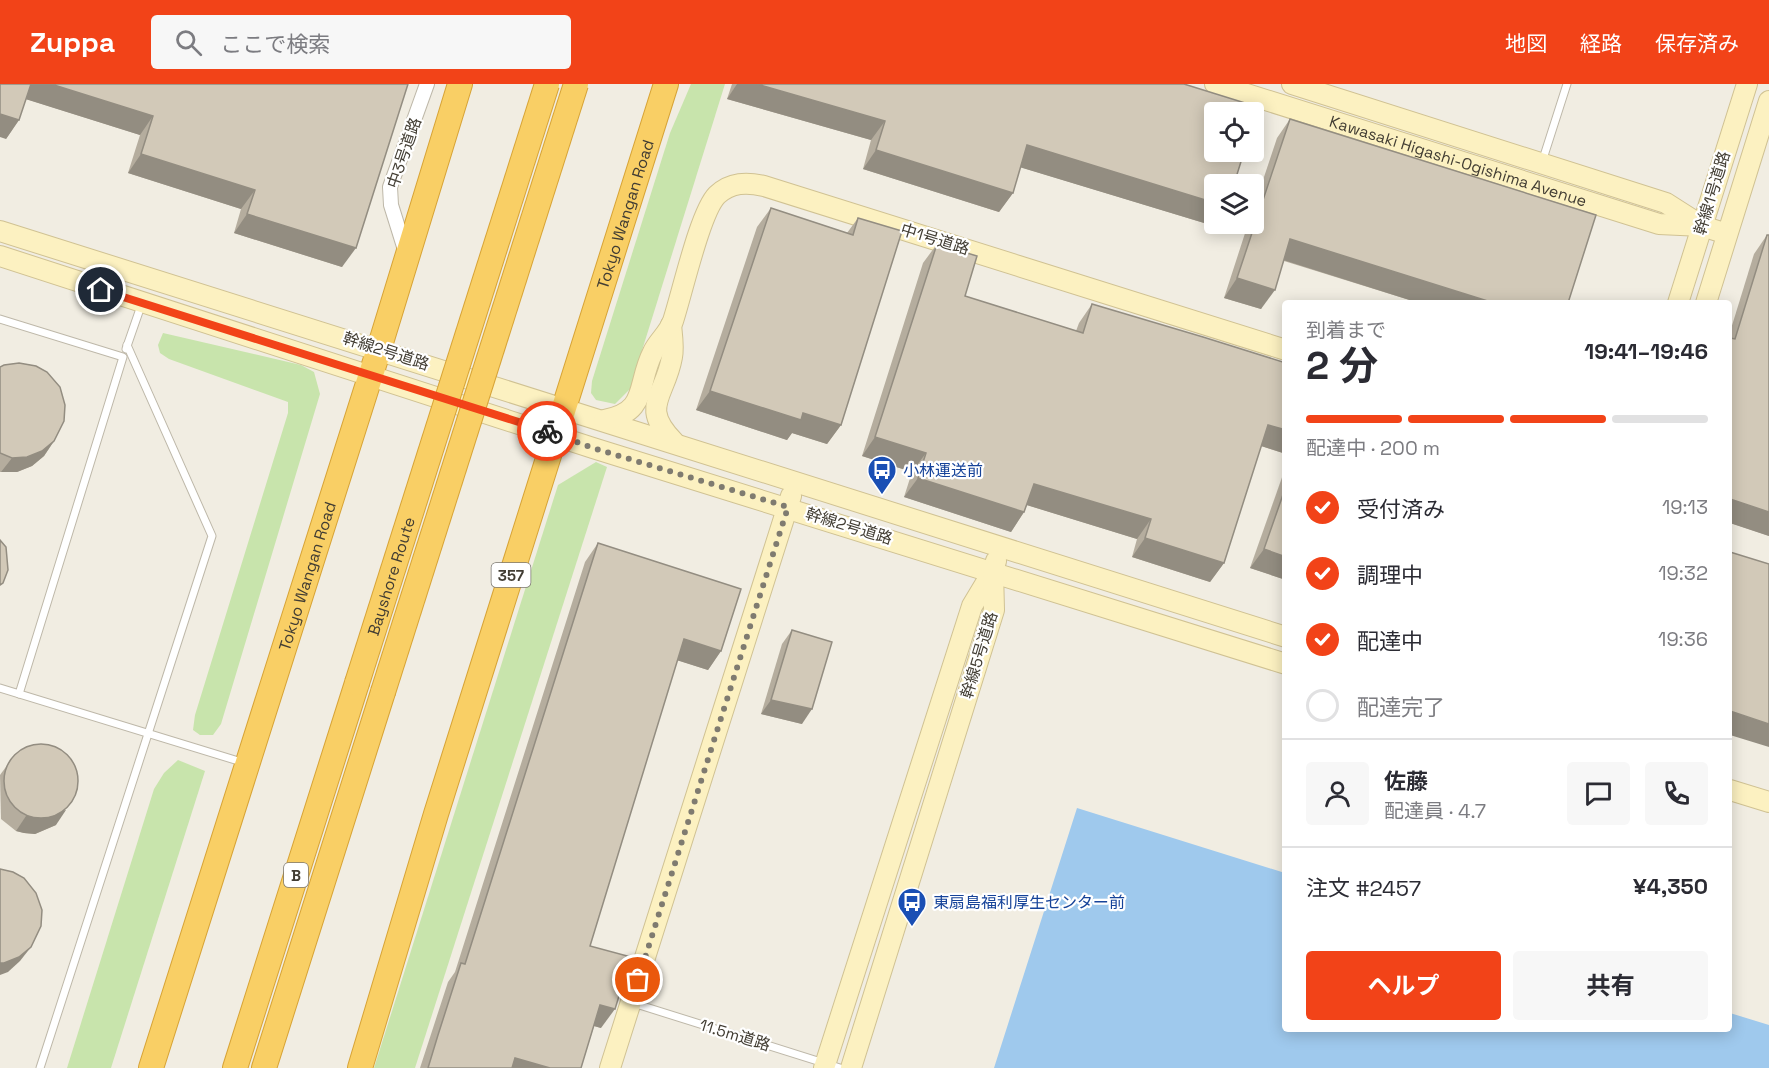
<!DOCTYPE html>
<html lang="ja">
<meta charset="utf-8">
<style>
:root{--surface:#fff;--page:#f7f7f7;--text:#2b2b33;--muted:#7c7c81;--line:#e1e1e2;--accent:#f24318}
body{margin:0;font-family:"Space Grotesk","Noto Sans JP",sans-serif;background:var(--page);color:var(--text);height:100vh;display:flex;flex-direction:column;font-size:22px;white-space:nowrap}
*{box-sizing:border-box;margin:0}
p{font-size:20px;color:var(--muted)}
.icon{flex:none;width:33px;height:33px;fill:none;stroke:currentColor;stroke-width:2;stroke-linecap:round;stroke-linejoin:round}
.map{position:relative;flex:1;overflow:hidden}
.drawer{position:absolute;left:1282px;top:216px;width:450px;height:732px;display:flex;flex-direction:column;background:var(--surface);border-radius:6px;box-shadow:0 3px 15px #0003}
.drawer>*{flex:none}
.controls{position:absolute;left:1204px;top:18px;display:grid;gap:12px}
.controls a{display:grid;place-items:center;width:60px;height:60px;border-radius:6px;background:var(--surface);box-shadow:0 3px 15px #0003;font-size:30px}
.pin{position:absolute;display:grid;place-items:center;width:51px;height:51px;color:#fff;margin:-26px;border:3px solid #fff;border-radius:50%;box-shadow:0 2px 6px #0007}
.courier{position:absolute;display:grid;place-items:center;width:60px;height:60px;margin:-30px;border:4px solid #f24318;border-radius:50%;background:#fff;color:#222;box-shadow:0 2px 8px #0007}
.overview em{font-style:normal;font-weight:700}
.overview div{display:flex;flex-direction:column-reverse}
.overview{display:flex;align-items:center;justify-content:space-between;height:102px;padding:0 24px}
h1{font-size:39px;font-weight:700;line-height:45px}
.bar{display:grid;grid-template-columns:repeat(4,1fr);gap:9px 6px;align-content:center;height:72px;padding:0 24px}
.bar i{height:8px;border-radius:4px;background:var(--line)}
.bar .on{background:var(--accent)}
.bar p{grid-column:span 4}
.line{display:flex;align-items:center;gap:15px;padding:0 24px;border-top:2px solid var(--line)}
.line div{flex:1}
.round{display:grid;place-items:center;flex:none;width:63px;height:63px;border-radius:6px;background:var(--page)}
ol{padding:0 24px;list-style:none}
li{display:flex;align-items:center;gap:18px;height:66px}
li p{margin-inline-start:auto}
li .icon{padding:6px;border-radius:50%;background:var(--accent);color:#fff;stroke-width:4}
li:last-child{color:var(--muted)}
li i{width:33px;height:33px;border:3px solid var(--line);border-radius:50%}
.button{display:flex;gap:12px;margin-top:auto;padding:12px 24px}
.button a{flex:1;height:69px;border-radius:6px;background:var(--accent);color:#fff;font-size:24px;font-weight:700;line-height:69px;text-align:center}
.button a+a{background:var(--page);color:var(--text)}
header{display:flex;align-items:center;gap:36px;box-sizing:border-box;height:84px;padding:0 30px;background:var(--accent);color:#fff}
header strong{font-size:28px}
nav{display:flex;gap:33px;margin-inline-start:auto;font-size:21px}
.search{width:420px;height:54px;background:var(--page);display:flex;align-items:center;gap:15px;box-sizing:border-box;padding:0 21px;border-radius:6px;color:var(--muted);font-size:22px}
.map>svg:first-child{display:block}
</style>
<header>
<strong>Zuppa</strong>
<div class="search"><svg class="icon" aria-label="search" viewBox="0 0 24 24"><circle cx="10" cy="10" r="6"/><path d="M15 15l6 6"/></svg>ここで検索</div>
<nav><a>地図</a><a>経路</a><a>保存済み</a></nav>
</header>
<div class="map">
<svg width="1769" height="984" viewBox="0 0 1769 984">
<rect width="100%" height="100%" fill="#f1ede2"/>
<g fill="#c8e4ac">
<path d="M691,0H725L630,305L615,320L596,316L591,309L592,297L670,49Z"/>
<path d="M163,249L301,281L314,288L320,310L221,640L213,651H200L193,646L195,631L288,329V318L169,275L160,269L158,261Z"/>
<path d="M596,378L607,383L415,984H374L558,401Z"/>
<path d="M178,676L205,687L111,984H67L154,705L164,689Z"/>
</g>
<path fill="#9fc9ed" d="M1077,724L1285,789L1286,945H1730V929L1769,941V984H994Z"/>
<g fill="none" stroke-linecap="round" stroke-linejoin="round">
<g stroke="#beb8a9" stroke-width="9">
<g id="lane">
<path d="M1542,78L1567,0"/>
<path d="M0,235L123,273L19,610"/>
<path d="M126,265L142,219"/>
<path d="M0,604L245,679"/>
<path d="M633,919L840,984"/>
<path d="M40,984L212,452L127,261"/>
</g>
</g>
<g stroke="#beb8a9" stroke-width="16">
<path id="street" d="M406,169L391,121L390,103L427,0"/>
</g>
<g stroke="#d0c293" stroke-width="22">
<g id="secondary">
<path id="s1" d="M1215,0L1659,140L1702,142L1727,150"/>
<path d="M1292,0L1666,119L1702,142"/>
<path d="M0,147L1286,553"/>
<path d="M0,172L593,364L1286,580"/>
<path d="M1678,219L1747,0"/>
<path d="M1706,219L1769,17"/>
<path d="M671,241C672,251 674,263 672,273C665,313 639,322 674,358"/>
<path d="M604,336C649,328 636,301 653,268C658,257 669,249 673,237C682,210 700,128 717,111C731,98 747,98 764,102L1286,266"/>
<path d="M1730,706L1769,718"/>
<path d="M610,984L791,412"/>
<path d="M824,984L972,522L993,487L996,477"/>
<path d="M851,984L994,526L993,487"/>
</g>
</g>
<g stroke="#d7a336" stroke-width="26">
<g id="highway">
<path id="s2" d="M151,984L379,265L460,0"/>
<path d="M235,984L357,599"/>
<path d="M264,984L383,608"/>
<path id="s3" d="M360,984L436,730L666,0"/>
</g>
</g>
<use href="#lane" stroke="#fff" stroke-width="7"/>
<use href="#street" stroke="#fff" stroke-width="14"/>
<use href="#secondary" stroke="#fcf1c1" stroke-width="20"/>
<use href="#highway" stroke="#f9cf65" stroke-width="24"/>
<g stroke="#d7a336" stroke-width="26" stroke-linecap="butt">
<g id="highway-bridge">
<path id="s4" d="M357,599L547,0"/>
<path d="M383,608L576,0"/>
</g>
</g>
<use href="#highway-bridge" stroke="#f9cf65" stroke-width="24"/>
</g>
<g fill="#b5ad9e">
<path d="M0,0H408L342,183L234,149L241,125L128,89L140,51L26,15L19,36L6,55Z"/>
<path d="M732,0H1184L1214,142L1020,83L1013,109L999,128L863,85L871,56L727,15Z"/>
<path d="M1290,35L1568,219H1419L1284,177L1261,225L1224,214L1248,140H1254V123L1277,54Z"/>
<path d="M771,124L847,149L858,134L841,341L827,360L792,349L787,356L696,326L757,143Z"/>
<path d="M1767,151H1769V452L1730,439V248L1754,170Z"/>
<path d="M937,160L965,212L1076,247L1079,239L1092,220L1286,279V370L1261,362L1224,479L1210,498L1132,473L1137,455L1027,421L1024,428L1011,448L904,413L912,388L862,372L923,179Z"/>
<path d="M0,283L54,357L44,372L32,382L17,388H0Z"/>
<path d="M1286,382V496L1250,484Z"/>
<path d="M598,459L721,567L708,586L677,576L590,862L601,944L594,942L581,984H420L448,898L455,888L585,478Z"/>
<path d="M792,546L802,640L761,630L782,560Z"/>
<path d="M11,676L56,741L35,750L24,749L16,747L1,735L0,691Z"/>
</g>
<g fill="#938d81">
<path d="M28,0H51L153,32L140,51L19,13Z"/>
<path d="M737,0H757L885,37L871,56L727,15Z"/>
<path d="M0,30L19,36L6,55L0,53Z"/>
<path d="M1027,61L1215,119L1216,140L1214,142L1013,81Z"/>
<path d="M876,66L1013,109L999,128L863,85Z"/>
<path d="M141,70L255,106L241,125L128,89Z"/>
<path d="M247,130L356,164L342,183L234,149Z"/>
<path d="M1290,155L1494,219H1419L1277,174Z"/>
<path d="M1237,194L1275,206L1261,225L1224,214Z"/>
<path d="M710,307L803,329L841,341L827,360L792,349L787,356L696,326Z"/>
<path d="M1268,341L1286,346V370L1255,360Z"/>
<path d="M875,353L926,369L912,388L862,372Z"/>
<path d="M54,357L44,372L32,382L17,388H1L12,374Z"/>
<path d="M918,394L1024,428L1011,448L904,413Z"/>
<path d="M1034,400L1151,435L1137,455L1020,419Z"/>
<path d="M1730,415L1769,428V452L1730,439Z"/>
<path d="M1145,454L1224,479L1210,498L1132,473Z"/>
<path d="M1264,465L1286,473V496L1250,484Z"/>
<path d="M684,555L721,567L708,586L670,574Z"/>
<path d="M771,616L812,625L802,640L761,630Z"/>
<path d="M1730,627L1769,640V663L1730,651Z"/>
<path d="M66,726L56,741L35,750L24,749L16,747L26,732Z"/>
<path d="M31,863L20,877L8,888L0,891V879Z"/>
<path d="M600,921L615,925L601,944L587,940Z"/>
<path d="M515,974L550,984H508Z"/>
</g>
<g fill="#d2c9b8" stroke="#938d81" stroke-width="1.5">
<path d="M0,0H31L19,36L0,30Z"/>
<path d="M51,0H408L356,164L247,130L255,106L141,70L153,32Z"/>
<path d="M757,0H1184L1258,23L1254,37V28H1215V68H1244L1234,100H1215V119L1027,61L1013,109L876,66L885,37Z"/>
<path d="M1290,35L1596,131L1568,219H1494L1290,155L1275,206L1237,194Z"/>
<path d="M771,124L853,151L858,134L902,147L841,341L803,329L801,336L710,307Z"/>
<path d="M1767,151H1769V428L1730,415V254L1735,255Z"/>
<path d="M937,160L977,172L965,212L1083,249L1092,220L1203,253L1286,279V346L1268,341L1224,479L1145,454L1151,435L1034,400L1024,428L918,394L926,369L875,353Z"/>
<path d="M19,279L36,282L47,288L60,303L65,321L64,337L54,357L42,367L27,373L12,374L0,369V283L4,281Z"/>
<path d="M1286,402V473L1264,465Z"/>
<path d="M0,456L6,463L8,486L3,499L0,501Z"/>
<path d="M598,459L741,505L721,567L684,555L590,862L631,873L615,925L600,921L581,984H550L515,974L512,984H428L438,951L461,879L465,880Z"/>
<path d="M1730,468L1769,480V640L1730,627Z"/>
<path d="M792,546L832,558L812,625L771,616Z"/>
<circle cx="41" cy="697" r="37"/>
<path d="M0,785L13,788L24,794L36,809L42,826L41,842L31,863L19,873L4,879H0Z"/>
</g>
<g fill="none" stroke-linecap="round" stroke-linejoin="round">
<path stroke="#7f7b70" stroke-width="6" stroke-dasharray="0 10.8" d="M547,347L593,364L788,423L638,896"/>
<path stroke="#f24318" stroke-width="8" d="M101,206L547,347"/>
</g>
<defs>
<g id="bus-pin" transform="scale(1.5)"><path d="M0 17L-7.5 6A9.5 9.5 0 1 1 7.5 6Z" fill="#1a4fb4" stroke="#fff"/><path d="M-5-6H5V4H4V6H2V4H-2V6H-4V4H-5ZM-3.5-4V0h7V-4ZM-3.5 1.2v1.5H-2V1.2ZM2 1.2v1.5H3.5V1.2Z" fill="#fff"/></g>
</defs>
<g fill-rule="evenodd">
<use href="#bus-pin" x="882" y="386"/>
<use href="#bus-pin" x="912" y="818"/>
</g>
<g text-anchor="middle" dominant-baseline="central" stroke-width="4.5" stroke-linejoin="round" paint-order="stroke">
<g fill="#fff" stroke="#7b7770" stroke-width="1.5">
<rect x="491.5" y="479" width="39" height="24" rx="4.5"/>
<rect x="284" y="779" width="24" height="24" rx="4.5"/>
</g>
<g font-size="15" font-weight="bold" fill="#423d33">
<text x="511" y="491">357</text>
<text x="296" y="791">B</text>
</g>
<g font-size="16" fill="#423d33" stroke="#fff">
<text transform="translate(404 69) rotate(-71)">中3号道路</text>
<text stroke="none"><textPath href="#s1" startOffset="255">Kawasaki Higashi-Ogishima Avenue</textPath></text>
<text transform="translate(1712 109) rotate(-73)">幹線1号道路</text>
<text stroke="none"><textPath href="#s3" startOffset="894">Tokyo Wangan Road</textPath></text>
<text transform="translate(935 155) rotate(17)">中1号道路</text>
<text transform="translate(386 267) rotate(18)">幹線2号道路</text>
<text transform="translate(849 442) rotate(17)">幹線2号道路</text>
<text stroke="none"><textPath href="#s2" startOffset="516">Tokyo Wangan Road</textPath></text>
<text stroke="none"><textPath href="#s4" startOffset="112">Bayshore Route</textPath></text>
<text transform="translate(979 571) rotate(-73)">幹線5号道路</text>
<text transform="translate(735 951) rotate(17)">11.5m道路</text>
</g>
<g font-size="16" fill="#164399" stroke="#fff" text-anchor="start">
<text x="903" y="386">小林運送前</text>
<text x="933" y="818">東扇島福利厚生センター前</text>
</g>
</g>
</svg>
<div class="controls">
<a><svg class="icon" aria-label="locate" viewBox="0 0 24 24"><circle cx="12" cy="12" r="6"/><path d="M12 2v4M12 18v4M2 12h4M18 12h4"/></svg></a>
<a><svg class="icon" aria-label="layers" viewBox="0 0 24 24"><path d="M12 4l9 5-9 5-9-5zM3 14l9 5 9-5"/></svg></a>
</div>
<div class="pin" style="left:638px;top:896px;background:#ea580c"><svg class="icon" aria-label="bag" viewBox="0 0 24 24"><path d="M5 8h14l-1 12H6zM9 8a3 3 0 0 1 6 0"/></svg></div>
<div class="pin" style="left:101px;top:206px;background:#1f2937"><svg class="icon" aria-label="home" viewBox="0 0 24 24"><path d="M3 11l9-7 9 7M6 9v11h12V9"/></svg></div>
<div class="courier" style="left:547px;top:347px"><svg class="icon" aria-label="bike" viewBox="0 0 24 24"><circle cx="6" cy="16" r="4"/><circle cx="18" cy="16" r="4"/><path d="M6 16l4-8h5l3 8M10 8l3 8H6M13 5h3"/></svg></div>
<section class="drawer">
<div class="overview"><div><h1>2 分</h1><p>到着まで</p></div><em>19:41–19:46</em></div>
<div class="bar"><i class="on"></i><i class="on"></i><i class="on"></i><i></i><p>配達中 · 200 m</p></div>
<ol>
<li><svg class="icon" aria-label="check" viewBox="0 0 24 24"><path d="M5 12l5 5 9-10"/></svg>受付済み<p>19:13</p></li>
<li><svg class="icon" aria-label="check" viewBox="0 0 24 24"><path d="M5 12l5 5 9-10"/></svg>調理中<p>19:32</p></li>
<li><svg class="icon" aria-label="check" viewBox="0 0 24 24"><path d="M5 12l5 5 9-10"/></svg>配達中<p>19:36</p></li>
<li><i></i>配達完了</li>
</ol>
<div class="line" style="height:108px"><a class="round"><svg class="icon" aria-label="person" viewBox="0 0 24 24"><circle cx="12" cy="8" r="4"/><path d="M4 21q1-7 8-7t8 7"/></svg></a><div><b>佐藤</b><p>配達員 · 4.7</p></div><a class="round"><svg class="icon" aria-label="chat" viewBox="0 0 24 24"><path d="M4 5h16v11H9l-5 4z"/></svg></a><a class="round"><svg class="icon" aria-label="phone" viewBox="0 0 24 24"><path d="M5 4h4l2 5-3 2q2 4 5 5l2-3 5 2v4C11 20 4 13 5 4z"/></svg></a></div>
<div class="line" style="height:78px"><div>注文 #2457</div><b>¥4,350</b></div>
<div class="button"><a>ヘルプ</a><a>共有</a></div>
</section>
</div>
